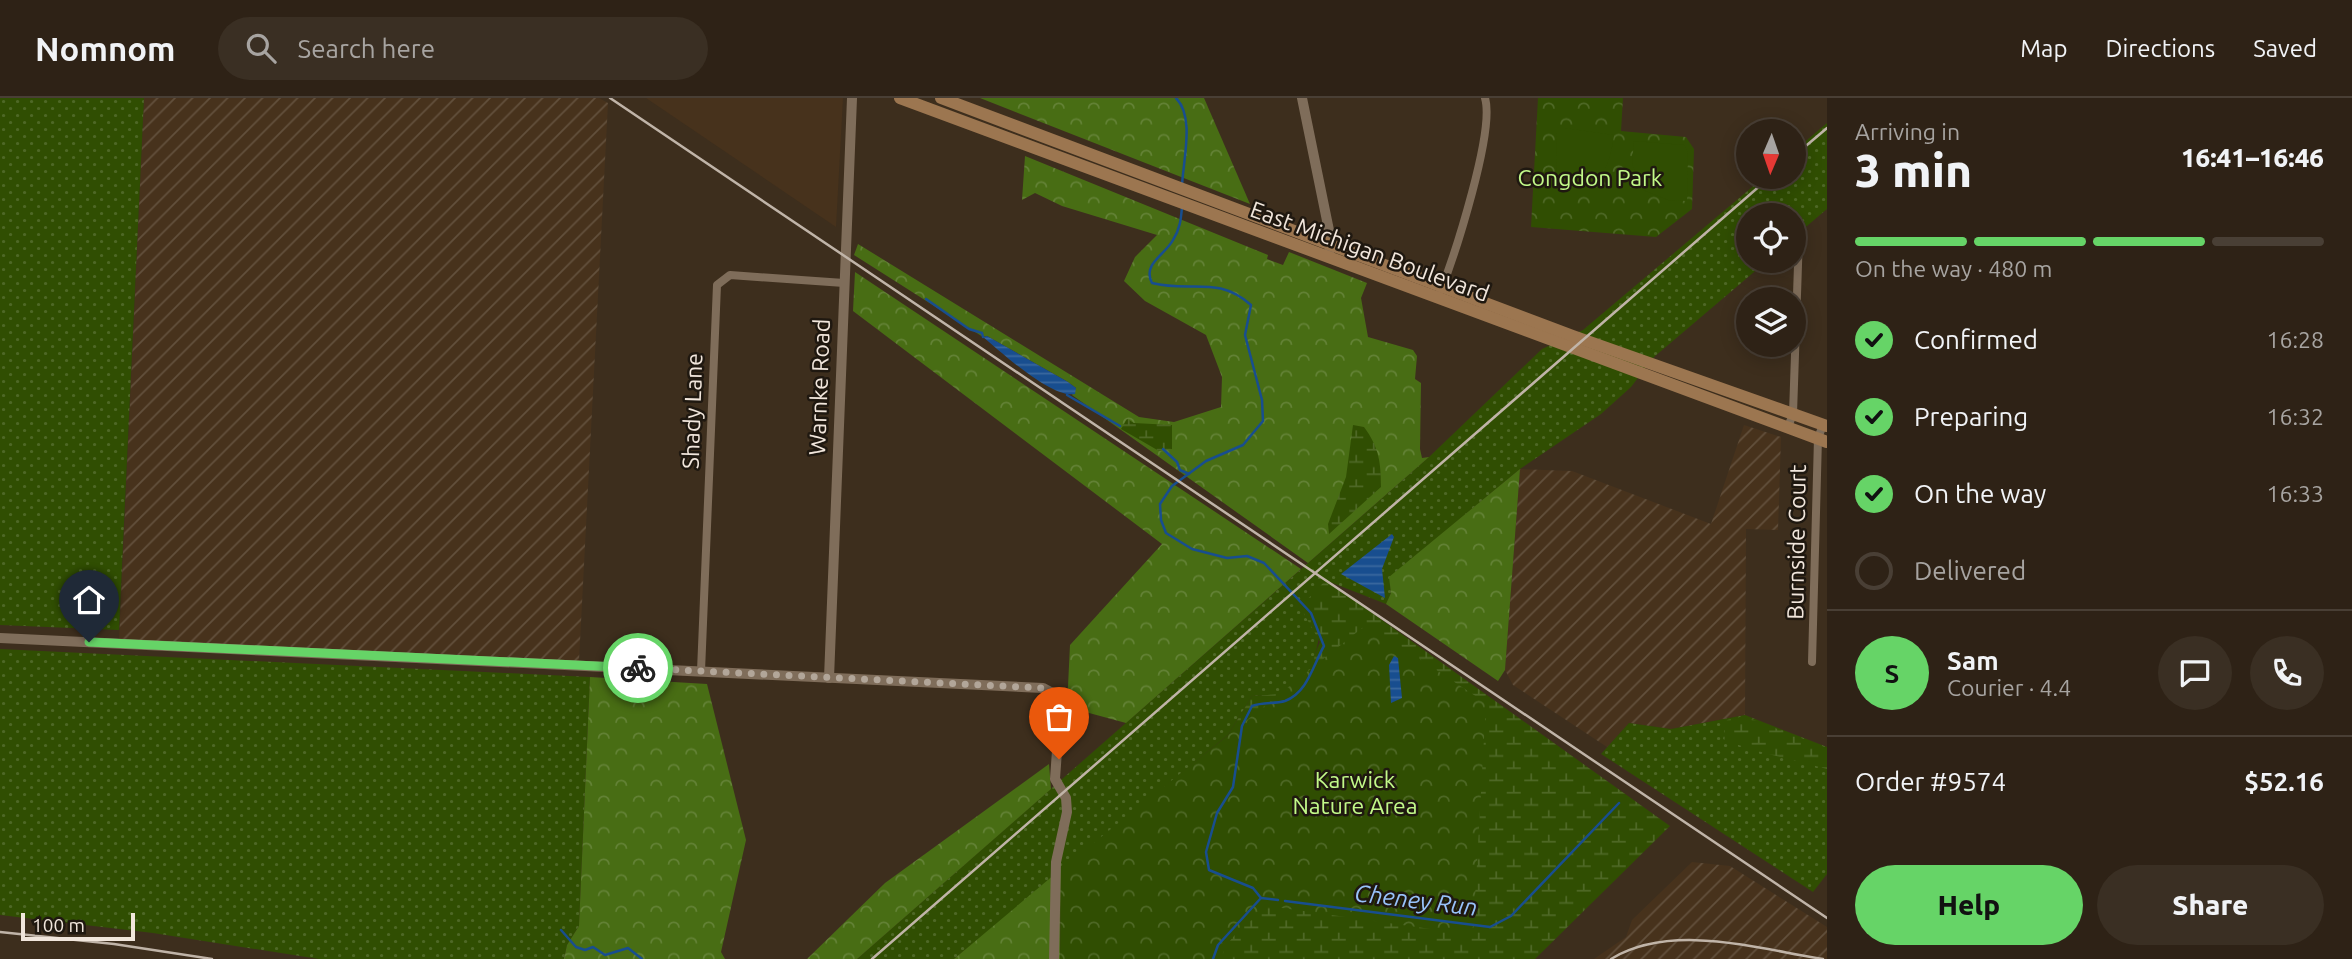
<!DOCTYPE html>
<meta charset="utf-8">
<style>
:root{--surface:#2e2216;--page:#3a2f23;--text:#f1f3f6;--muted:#a7a4a1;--line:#493f35;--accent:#66d467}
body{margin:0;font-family:Ubuntu,sans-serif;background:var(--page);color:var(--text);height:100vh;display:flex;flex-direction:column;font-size:26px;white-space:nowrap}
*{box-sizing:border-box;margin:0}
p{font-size:23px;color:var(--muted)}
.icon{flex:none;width:38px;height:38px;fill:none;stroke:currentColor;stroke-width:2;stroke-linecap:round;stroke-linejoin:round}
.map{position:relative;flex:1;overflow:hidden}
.details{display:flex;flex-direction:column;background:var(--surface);width:525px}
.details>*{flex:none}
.needle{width:46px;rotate:182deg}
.tools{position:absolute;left:1736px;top:21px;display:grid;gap:14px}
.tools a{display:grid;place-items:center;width:70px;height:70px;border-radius:50%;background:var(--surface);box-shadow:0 4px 18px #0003,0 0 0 2px var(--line);font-size:35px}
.scale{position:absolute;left:21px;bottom:18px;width:114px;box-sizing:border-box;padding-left:7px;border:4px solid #f1e6dc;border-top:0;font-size:19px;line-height:24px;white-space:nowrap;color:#f1e6dc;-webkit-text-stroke:5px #1f1810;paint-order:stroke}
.pin{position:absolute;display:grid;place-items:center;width:60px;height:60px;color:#fff;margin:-72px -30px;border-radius:50% 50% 50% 0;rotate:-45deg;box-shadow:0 0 7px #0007}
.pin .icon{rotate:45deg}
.courier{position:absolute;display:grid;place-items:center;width:70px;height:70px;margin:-35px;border:5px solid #66d467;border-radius:50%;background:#fff;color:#222;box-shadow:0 2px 9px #0007}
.head em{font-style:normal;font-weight:800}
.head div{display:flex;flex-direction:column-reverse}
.head{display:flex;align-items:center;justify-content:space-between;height:119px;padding:0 28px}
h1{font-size:46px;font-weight:800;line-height:52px}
.bar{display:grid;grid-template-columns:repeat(4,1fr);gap:10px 7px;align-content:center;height:84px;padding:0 28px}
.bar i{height:9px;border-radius:5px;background:var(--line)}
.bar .active{background:var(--accent)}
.bar p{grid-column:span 4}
.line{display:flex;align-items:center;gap:18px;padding:0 28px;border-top:2px solid var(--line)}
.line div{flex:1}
.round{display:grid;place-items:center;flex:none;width:74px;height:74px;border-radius:37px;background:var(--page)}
ol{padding:0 28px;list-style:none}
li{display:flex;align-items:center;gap:21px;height:77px}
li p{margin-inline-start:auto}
li .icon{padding:7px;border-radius:50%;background:var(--accent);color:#111;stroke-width:4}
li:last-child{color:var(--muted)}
li i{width:38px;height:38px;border:4px solid var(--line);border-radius:50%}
.button{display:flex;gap:14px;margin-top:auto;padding:14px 28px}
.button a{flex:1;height:80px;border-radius:42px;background:var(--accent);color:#111;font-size:28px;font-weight:800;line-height:80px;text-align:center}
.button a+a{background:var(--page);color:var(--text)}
header{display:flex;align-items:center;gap:42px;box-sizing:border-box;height:98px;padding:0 35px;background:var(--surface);border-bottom:2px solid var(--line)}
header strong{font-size:33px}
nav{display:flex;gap:38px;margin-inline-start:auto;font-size:24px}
.search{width:490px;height:63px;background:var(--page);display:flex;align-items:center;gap:18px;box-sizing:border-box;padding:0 24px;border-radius:38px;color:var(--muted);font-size:26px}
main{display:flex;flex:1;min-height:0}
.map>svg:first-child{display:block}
</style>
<header>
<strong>Nomnom</strong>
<div class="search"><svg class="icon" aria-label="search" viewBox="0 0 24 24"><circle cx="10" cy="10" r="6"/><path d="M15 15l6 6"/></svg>Search here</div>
<nav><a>Map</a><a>Directions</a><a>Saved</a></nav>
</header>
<main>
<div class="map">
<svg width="1827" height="861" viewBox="0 0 1827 861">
<defs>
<pattern id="industrial-furrows" width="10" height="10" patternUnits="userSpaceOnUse" patternTransform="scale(1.75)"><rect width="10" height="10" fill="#47321c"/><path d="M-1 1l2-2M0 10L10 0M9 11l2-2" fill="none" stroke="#62503c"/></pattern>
<pattern id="grass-dots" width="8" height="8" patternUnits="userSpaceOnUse" patternTransform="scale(1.75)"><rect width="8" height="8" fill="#304e02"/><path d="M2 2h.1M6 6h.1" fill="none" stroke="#4e6826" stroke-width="1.8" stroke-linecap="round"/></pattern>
<pattern id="forest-crowns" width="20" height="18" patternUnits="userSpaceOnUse" patternTransform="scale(1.75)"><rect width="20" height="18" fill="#486d14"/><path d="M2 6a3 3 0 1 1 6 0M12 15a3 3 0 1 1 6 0" fill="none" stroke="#638236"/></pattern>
<pattern id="wetland-marsh" width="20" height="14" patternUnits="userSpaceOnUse" patternTransform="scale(1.75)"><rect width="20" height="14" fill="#304e02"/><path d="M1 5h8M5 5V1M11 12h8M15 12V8" fill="none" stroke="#4e6826"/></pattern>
<pattern id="park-crowns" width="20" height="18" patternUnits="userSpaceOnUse" patternTransform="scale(1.75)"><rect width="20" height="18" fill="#304e02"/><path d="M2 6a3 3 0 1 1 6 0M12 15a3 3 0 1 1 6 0" fill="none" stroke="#4e6826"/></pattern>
<pattern id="water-rules" width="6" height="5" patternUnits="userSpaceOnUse" patternTransform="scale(1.75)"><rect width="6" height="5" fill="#184e8f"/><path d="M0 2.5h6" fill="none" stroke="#3a689e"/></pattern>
</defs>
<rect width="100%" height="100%" fill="#3d2e1d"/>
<path fill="#47321c" d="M646,0H843L836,129Z"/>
<g fill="url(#industrial-furrows)">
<path d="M144,0H599L608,5L579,563L119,542Z"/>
<path d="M1744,327L1781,339L1778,432L1746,431L1745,617L1671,631L1629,625L1607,649L1513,587L1505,572L1520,371L1572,373L1711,426Z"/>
<path d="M1692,764L1730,768L1827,829V861H1594L1626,839L1632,822Z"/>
</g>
<g fill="url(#grass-dots)">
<path d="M0,0H144L119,532L0,527Z"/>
<path d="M1827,25V111L1794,139V117H1748V163H1767L1654,259L1631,289L1601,316L1520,371L1390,479L1391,495L1386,506L1325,482C1323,511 1320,581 1291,595C1281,600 1264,597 1252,598L1228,637L954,861H857L1429,359L1542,251L1583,232L1764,79H1794V53Z"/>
<path d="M0,551L590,579L579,828L567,847L564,861H319L153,835L0,817Z"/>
<path d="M1745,617L1827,649V776L1813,794L1601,656L1629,625L1671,631Z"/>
</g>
<g fill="url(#forest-crowns)">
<path d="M980,0H1204L1250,106Z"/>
<path d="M1025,58L1268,157L1267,161L1283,167L1289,154L1367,185L1361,200L1368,239L1413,252L1417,258L1415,281L1421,285L1420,351L1422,360L1429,359L1308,465L1072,297L1076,290L1068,284L987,238L983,239L854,157L858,146L1139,319L1174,324L1221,309L1222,279L1206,237L1145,203L1124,183L1135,159L1157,137L1062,108L1035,95L1022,102Z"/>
<path d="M855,174L1301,471L1126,625L1067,609L1070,547L1162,446L853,213Z"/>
<path d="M1520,371L1505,572L1498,583L1386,506L1391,495L1389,479Z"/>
<path d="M590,579L707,586L746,742L721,854L725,861H564L567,847L579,828Z"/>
<path d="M1049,666L1051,691L857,861H807L885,785Z"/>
<path d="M1061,771L1060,861H954Z"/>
</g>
<g fill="url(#wetland-marsh)">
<path d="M1127,321L1134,325L1172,327V351L1159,353L1121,331Z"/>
<path d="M1353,327L1364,329C1379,349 1381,365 1381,389L1329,436L1328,426L1346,379Z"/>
<path d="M1326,482L1670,728L1535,861H1200L1225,650L1228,637L1252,598C1308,595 1299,592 1320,544L1300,509Z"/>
<path d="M1744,618L1827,650V671C1792,661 1756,655 1723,641L1727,622Z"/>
</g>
<g fill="url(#park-crowns)">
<path d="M1538,0H1623L1621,33L1686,39L1694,51L1692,111L1656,139L1531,129Z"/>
<path d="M1367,526L1486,605L1473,837L1269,808C1252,822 1226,839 1221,861H1060L1061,771Z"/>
</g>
<g fill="#304e02">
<path d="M1565,30L1614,37C1608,79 1600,86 1556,85L1557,34Z"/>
<path d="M1634,43L1684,47L1688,54L1687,103L1668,102L1643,92L1632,66Z"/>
</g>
<g fill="url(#water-rules)">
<path d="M987,238L1068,284L1076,290L1075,296C1052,301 1001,254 983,239Z"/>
<path d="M1392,436L1394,439L1382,471L1385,500L1341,476Z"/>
<path d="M1394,558L1398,560L1402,600L1391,605L1389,567Z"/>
</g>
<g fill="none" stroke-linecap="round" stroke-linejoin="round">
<g stroke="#184e8f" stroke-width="2.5">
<path d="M1176,0C1195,19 1183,62 1182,88"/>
<path d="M1182,109C1181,121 1180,131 1173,142C1165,157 1142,166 1152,185C1192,195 1217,177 1251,207L1245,237L1262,302L1263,323L1243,347L1206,363L1172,388L1160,406L1161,422L1166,435L1192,451L1227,460L1247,458L1264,465L1311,515L1324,548C1313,567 1308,594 1285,603C1275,606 1263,604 1252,608L1242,628L1233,689L1217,715L1206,754L1209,772L1253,790L1261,800L1218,847L1213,861"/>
<path d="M926,201L969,231L982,235L983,239"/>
<path d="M1067,297L1120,328"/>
<path d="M1163,351L1177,364L1180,372L1189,376"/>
<path d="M1261,800L1278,802"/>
<path d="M1285,803L1490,829L1511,818L1619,705"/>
<path d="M561,832L576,849L585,852L593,849L605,857L628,850L642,861"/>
</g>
<g stroke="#7f6d5a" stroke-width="8">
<path d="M1441,192C1455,156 1495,33 1485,0"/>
<path d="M1788,329L1793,316L1799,137"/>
<path d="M1812,564L1818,340L1823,327"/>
<path d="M701,573L717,187L730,177L844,185"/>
</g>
<g stroke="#7f6d5a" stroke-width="10">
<path d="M1302,0L1332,147L1329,154"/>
<path d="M0,540L1043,590L1056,597L1060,610L1055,681L1066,700L1067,714L1056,764L1054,861"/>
<path d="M829,580L852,0"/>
</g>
<g stroke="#9c7650" stroke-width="12">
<path d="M900,0L1827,344"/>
<path d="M941,0L1573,238L1827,328"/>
</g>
<g stroke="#c0b4a8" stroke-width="2.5">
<path d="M610,0L1827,820"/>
<path d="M1794,58L1827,30"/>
<path d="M0,834L114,846L212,861"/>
<path d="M872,861L1770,79"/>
<path d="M1611,861C1672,824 1758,851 1823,861"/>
</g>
</g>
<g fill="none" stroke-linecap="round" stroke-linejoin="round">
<path stroke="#b2a699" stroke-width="7" stroke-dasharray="0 12.6" d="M638,570L1043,590L1056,597L1060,610L1059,661"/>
<path stroke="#66d467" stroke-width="9" d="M89,544L638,570"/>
</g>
<g text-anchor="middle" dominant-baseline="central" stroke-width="5" stroke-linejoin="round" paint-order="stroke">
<g font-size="23" fill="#c2f989" stroke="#1f1810">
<text x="1590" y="79">Congdon Park</text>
<text x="1355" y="681">Karwick<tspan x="1355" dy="26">Nature Area</tspan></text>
</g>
<g font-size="23" fill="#f1e6dc" stroke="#1f1810">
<text transform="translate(1370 153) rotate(20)">East Michigan Boulevard</text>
<text transform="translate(819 289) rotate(-88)">Warnke Road</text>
<text transform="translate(692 313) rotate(-88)">Shady Lane</text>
<text transform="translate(1796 444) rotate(-89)">Burnside Court</text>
</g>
<g font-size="24" font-style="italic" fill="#98c2fa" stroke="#1f1810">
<text transform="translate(1416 802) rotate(7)">Cheney Run</text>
</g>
</g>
</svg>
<div class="tools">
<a><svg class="needle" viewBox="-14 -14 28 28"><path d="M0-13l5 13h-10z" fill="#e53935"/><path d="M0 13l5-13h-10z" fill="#a7a4a1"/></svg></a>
<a><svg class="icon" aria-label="locate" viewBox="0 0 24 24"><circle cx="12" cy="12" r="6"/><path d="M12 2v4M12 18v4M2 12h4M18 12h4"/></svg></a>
<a><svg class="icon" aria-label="layers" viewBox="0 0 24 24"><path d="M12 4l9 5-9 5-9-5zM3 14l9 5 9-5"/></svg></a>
</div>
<div class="scale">100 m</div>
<div class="pin" style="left:1059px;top:661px;background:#ea580c"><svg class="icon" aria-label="bag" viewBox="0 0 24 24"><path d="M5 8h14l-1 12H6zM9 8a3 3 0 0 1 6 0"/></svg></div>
<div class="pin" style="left:89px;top:544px;background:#1f2937"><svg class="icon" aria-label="home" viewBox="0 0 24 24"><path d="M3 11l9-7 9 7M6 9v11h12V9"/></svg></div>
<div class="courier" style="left:638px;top:570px"><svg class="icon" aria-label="bike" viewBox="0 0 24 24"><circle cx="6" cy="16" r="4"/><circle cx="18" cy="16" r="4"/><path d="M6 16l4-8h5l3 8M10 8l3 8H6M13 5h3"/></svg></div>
</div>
<section class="details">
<div class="head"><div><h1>3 min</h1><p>Arriving in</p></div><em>16:41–16:46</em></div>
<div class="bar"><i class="active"></i><i class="active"></i><i class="active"></i><i></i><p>On the way · 480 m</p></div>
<ol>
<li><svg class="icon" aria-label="check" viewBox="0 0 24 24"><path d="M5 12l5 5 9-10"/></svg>Confirmed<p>16:28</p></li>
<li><svg class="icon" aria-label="check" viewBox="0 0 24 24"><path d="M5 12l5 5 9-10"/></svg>Preparing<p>16:32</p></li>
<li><svg class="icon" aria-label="check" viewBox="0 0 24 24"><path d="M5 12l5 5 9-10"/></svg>On the way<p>16:33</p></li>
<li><i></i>Delivered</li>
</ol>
<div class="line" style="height:126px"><b class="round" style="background:var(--accent);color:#111">S</b><div><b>Sam</b><p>Courier · 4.4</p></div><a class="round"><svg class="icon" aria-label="chat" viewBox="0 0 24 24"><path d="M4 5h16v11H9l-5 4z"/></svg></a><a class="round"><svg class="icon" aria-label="phone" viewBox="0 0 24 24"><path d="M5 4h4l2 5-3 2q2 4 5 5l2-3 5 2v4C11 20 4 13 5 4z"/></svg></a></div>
<div class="line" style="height:91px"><div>Order #9574</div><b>$52.16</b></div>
<div class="button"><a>Help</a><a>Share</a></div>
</section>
</main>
